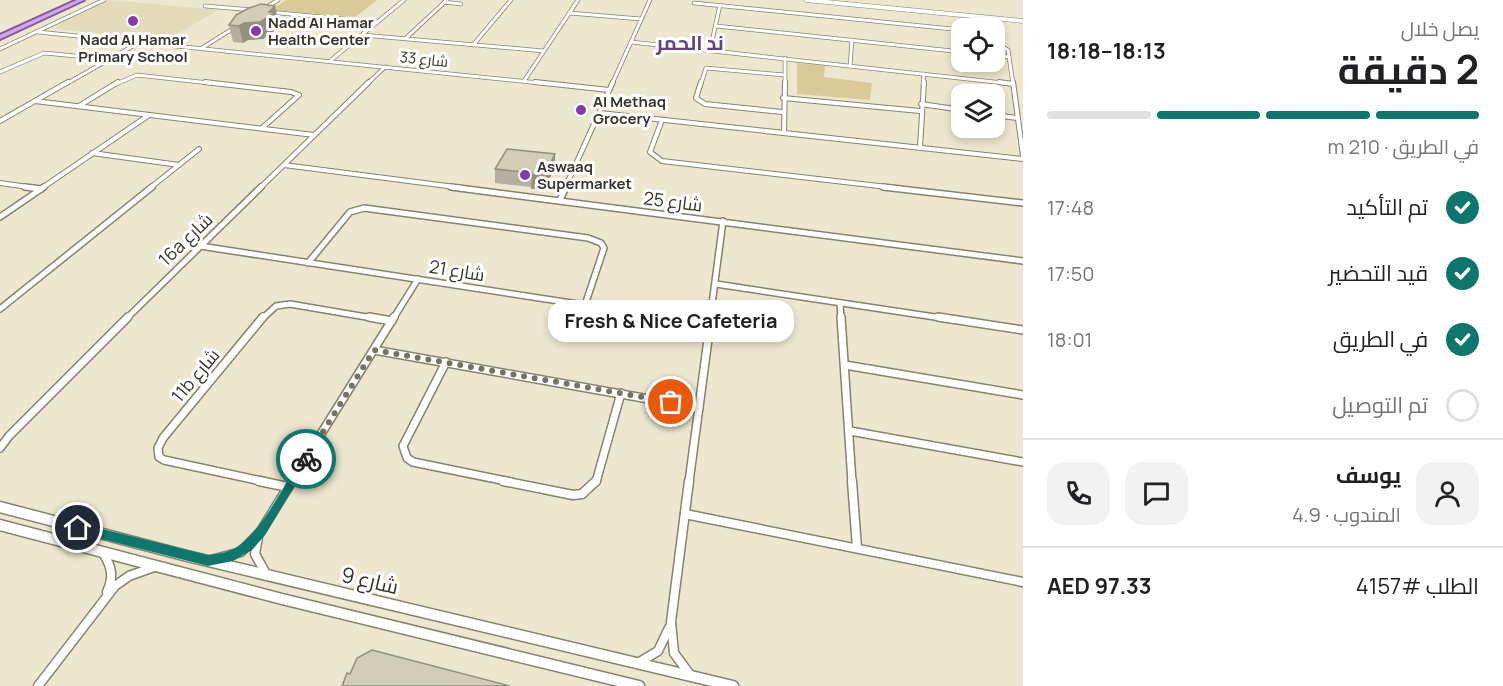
<!DOCTYPE html>
<html lang="ar">
<meta charset="utf-8">
<style>
:root{--surface:#fff;--page:#f2f2f2;--text:#202124;--muted:#757577;--line:#e0e0e0;--accent:#0f766e}
body{margin:0;font-family:Manrope,Cairo,sans-serif;background:var(--page);color:var(--text);direction:rtl;height:100vh;display:flex;flex-direction:column;font-size:22px;white-space:nowrap}
*{box-sizing:border-box;margin:0}
p{font-size:20px;color:var(--muted)}
.icon{flex:none;width:33px;height:33px;fill:none;stroke:currentColor;stroke-width:2;stroke-linecap:round;stroke-linejoin:round}
.map{position:relative;flex:1;overflow:hidden;direction:ltr}
.sheet{display:flex;flex-direction:column;background:var(--surface);width:480px}
.sheet>*{flex:none}
.controls{position:absolute;left:951px;top:18px;display:grid;gap:12px}
.controls a{display:grid;place-items:center;width:54px;height:54px;border-radius:12px;background:var(--surface);box-shadow:0 3px 9px #0003;font-size:30px}
.pin{position:absolute;display:grid;place-items:center;width:51px;height:51px;color:#fff;margin:-26px;border:3px solid #fff;border-radius:50%;box-shadow:0 2px 6px #0007}
.courier{position:absolute;display:grid;place-items:center;width:60px;height:60px;margin:-30px;border:4px solid #0f766e;border-radius:50%;background:#fff;color:#222;box-shadow:0 2px 8px #0007}
.bubble{position:absolute;height:42px;border-radius:18px;background:var(--surface);box-shadow:0 3px 9px #0003;font-size:20px;font-weight:700;line-height:42px;text-align:center;direction:rtl}
.head em{font-style:normal;font-weight:700}
.head div{display:flex;flex-direction:column-reverse}
.head{display:flex;align-items:center;justify-content:space-between;height:102px;padding:0 24px}
h1{font-size:39px;font-weight:700;line-height:45px}
.bar{display:grid;grid-template-columns:repeat(4,1fr);gap:9px 6px;align-content:center;height:72px;padding:0 24px}
.bar i{height:8px;border-radius:4px;background:var(--line)}
.bar .selected{background:var(--accent)}
.bar p{grid-column:span 4}
.line{display:flex;align-items:center;gap:15px;padding:0 24px;border-top:2px solid var(--line)}
.line div{flex:1}
.round{display:grid;place-items:center;flex:none;width:63px;height:63px;border-radius:18px;background:var(--page)}
ol{padding:0 24px;list-style:none}
li{display:flex;align-items:center;gap:18px;height:66px}
li p{margin-inline-start:auto}
li .icon{padding:6px;border-radius:50%;background:var(--accent);color:#fff;stroke-width:4}
li:last-child{color:var(--muted)}
li i{width:33px;height:33px;border:3px solid var(--line);border-radius:50%}
main{display:flex;flex:1;min-height:0}
.map>svg:first-child{display:block}
</style>
<main>
<section class="sheet">
<div class="head"><div><h1>2 دقيقة</h1><p>يصل خلال</p></div><em>18:13–18:18</em></div>
<div class="bar"><i class="selected"></i><i class="selected"></i><i class="selected"></i><i></i><p>في الطريق · 210 m</p></div>
<ol>
<li><svg class="icon" aria-label="check" viewBox="0 0 24 24"><path d="M5 12l5 5 9-10"/></svg>تم التأكيد<p>17:48</p></li>
<li><svg class="icon" aria-label="check" viewBox="0 0 24 24"><path d="M5 12l5 5 9-10"/></svg>قيد التحضير<p>17:50</p></li>
<li><svg class="icon" aria-label="check" viewBox="0 0 24 24"><path d="M5 12l5 5 9-10"/></svg>في الطريق<p>18:01</p></li>
<li><i></i>تم التوصيل</li>
</ol>
<div class="line" style="height:108px"><a class="round"><svg class="icon" aria-label="person" viewBox="0 0 24 24"><circle cx="12" cy="8" r="4"/><path d="M4 21q1-7 8-7t8 7"/></svg></a><div><b>يوسف</b><p>المندوب · 4.9</p></div><a class="round"><svg class="icon" aria-label="chat" viewBox="0 0 24 24"><path d="M4 5h16v11H9l-5 4z"/></svg></a><a class="round"><svg class="icon" aria-label="phone" viewBox="0 0 24 24"><path d="M5 4h4l2 5-3 2q2 4 5 5l2-3 5 2v4C11 20 4 13 5 4z"/></svg></a></div>
<div class="line" style="height:78px"><div>الطلب #4157</div><b>AED 97.33</b></div>
</section>
<div class="map">
<svg width="1023" height="686" viewBox="0 0 1023 686">
<rect width="100%" height="100%" fill="#eee7d0"/>
<path fill="#e4dbbd" d="M109,0L218,10L167,40L57,29L56,26Z"/>
<g fill="#daca99">
<path d="M286,0H377L355,17L271,10Z"/>
<path d="M797,63L825,66L824,77L872,83L870,100L797,94Z"/>
</g>
<g fill="none" stroke-linecap="round" stroke-linejoin="round">
<g stroke="#88826d" stroke-width="4.5">
<g id="minor-far4">
<path d="M444,2L461,4"/>
<path d="M694,3L962,30"/>
<path d="M205,6L253,10"/>
<path d="M263,9L278,0"/>
<path d="M269,12L377,22"/>
<path d="M569,13L641,19"/>
<path d="M716,26L962,52"/>
<path d="M38,32L550,84"/>
<path d="M362,35L544,51"/>
<path d="M406,38L447,0"/>
<path d="M631,42L1013,84"/>
<path d="M994,42L1008,50L1013,84"/>
<path d="M473,45L511,0"/>
<path d="M202,48L237,26"/>
<path d="M0,49L104,0"/>
<path d="M710,50L720,5"/>
<path d="M994,55L1009,57"/>
<path d="M330,61L404,0"/>
<path d="M850,66L852,40"/>
<path d="M0,72L44,53L108,59"/>
<path d="M524,81L578,0"/>
<path d="M66,84L138,43"/>
<path d="M116,84L137,75L218,84"/>
<path d="M367,84L385,67"/>
<path d="M612,84L650,0"/>
<path d="M701,84L706,68L784,75"/>
<path d="M785,84V58"/>
<path d="M923,84L924,74"/>
</g>
</g>
<g stroke="#88826d" stroke-width="6">
<g id="minor-far3">
<path d="M205,82L291,92L299,95L262,128"/>
<path d="M535,82L609,90"/>
<path d="M701,82L696,98L705,104L782,112"/>
<path d="M999,82L1013,84"/>
<path d="M1013,82L1023,156"/>
<path d="M783,98L920,111"/>
<path d="M35,101L314,135"/>
<path d="M921,104L962,110"/>
<path d="M79,106L118,82"/>
<path d="M600,113L1023,159"/>
<path d="M994,115L1017,118"/>
<path d="M662,120L650,152L662,161L896,188"/>
<path d="M0,121L68,82"/>
<path d="M784,133L785,82"/>
<path d="M920,147L924,82"/>
<path d="M92,153L179,165"/>
<path d="M284,165L463,188"/>
<path d="M0,183L35,188"/>
<path d="M42,188L149,115"/>
<path d="M150,188L199,149"/>
<path d="M260,188L369,82"/>
<path d="M565,188L613,82"/>
</g>
</g>
<g stroke="#88826d" stroke-width="8">
<g id="minor-far2">
<path d="M25,187L41,189"/>
<path d="M451,187L1023,261"/>
<path d="M883,187L1023,203"/>
<path d="M560,200L566,187"/>
<path d="M0,217L44,187"/>
<path d="M200,246L676,319"/>
<path d="M308,263L350,212L364,208L588,238L601,243L604,248L585,305"/>
<path d="M716,284L948,319"/>
<path d="M840,303L841,319"/>
<path d="M0,309L152,187"/>
<path d="M126,319L261,187"/>
<path d="M262,319L276,306L290,304L378,319"/>
<path d="M393,319L418,279"/>
<path d="M710,319L723,221"/>
</g>
</g>
<g stroke="#88826d" stroke-width="10">
<g id="minor-far1">
<path d="M263,317L163,438L158,448L159,457L164,460L266,482"/>
<path d="M369,317L392,321"/>
<path d="M666,317L711,324"/>
<path d="M841,317L852,482"/>
<path d="M938,317L1023,330"/>
<path d="M374,350L699,408"/>
<path d="M446,362L403,446L407,458L413,462L511,482"/>
<path d="M845,365L1023,395"/>
<path d="M850,431L1023,462"/>
<path d="M0,448L9,436L128,317"/>
<path d="M291,482L394,317"/>
<path d="M596,482L621,393"/>
<path d="M689,482L711,317"/>
</g>
</g>
<g stroke="#88826d" stroke-width="11">
<g id="minor">
<path d="M259,481L288,487"/>
<path d="M503,481L573,495L582,494L596,481"/>
<path d="M689,481L671,622L674,653L691,676"/>
<path d="M852,481L857,548"/>
<path d="M685,514L1023,582"/>
<path d="M258,537L255,554L266,574"/>
<path d="M103,553C112,567 114,577 107,592"/>
<path d="M211,560L241,552L261,531L292,481"/>
<path d="M638,663L658,651L669,628"/>
<path d="M38,686L115,586L129,576L154,567"/>
</g>
</g>
<g stroke="#88826d" stroke-width="5">
<path id="tertiary-far1" d="M806,0L1023,21"/>
</g>
<g stroke="#88826d" stroke-width="13">
<g id="tertiary">
<path d="M0,507L187,556L733,686"/>
<path d="M0,525L282,599L639,686"/>
</g>
</g>
<g stroke="#855a9d" stroke-width="4">
<path id="primary" d="M77,0H84L0,39V35Z"/>
</g>
<use href="#minor-far4" stroke="#fff" stroke-width="3"/>
<use href="#minor-far3" stroke="#fff" stroke-width="4"/>
<use href="#minor-far2" stroke="#fff" stroke-width="5"/>
<use href="#minor-far1" stroke="#fff" stroke-width="7"/>
<use href="#minor" stroke="#fff" stroke-width="8"/>
<use href="#tertiary-far1" stroke="#fff" stroke-width="4"/>
<use href="#tertiary" stroke="#fff" stroke-width="10"/>
<use href="#primary" fill="#cfa8e9" fill-rule="evenodd"/>
</g>
<g fill="#b5af9d">
<path d="M278,22L277,23L278,28L263,39L248,40L243,43L233,42L229,25Z"/>
<path d="M555,154V168L545,187L531,189V187L495,183V169Z"/>
</g>
<g fill="#948f7f">
<path d="M275,6L278,22L277,23L278,28L263,39L248,40L243,43L239,26L269,12Z"/>
<path d="M555,154V168L545,187L531,189L532,175Z"/>
</g>
<g fill="#d3ccb6" stroke="#948f7f" stroke-width="1.5">
<path d="M261,4L275,6L269,12H275L260,22L244,23L239,26L229,25L236,15L249,8Z"/>
<path d="M507,149L555,154L545,173L532,175V173L495,169Z"/>
<path d="M372,650L510,686H342L347,673L350,674L357,658Z"/>
</g>
<path fill="#0f766e" d="M306,455L311,459L265,535L252,550L233,561L208,566L78,533L72,528L78,523L208,555C216,554 225,553 231,550C260,537 285,483 302,456Z"/>
<g fill="none" stroke-linecap="round" stroke-linejoin="round">
<path stroke="#767365" stroke-width="6" stroke-dasharray="0 10.8" d="M306,459L374,350L671,402"/>
</g>
<g fill="#823aad" stroke="#fff" stroke-width="2">
<circle cx="133" cy="21" r="6"/>
<circle cx="256" cy="31" r="6"/>
<circle cx="581" cy="110" r="6"/>
<circle cx="525" cy="175" r="6"/>
</g>
<g text-anchor="middle" dominant-baseline="central" stroke-width="6" stroke-linejoin="round" paint-order="stroke">
<g font-size="15" font-weight="bold" fill="#36342b" stroke="#fff" text-anchor="start">
<text x="268" y="22">Nadd Al Hamar<tspan x="268" dy="17">Health Center</tspan></text>
<text x="133" y="39" text-anchor="middle">Nadd Al Hamar<tspan x="133" dy="17">Primary School</tspan></text>
<text x="593" y="101">Al Methaq<tspan x="593" dy="17">Grocery</tspan></text>
<text x="537" y="166">Aswaaq<tspan x="537" dy="17">Supermarket</tspan></text>
</g>
<g font-size="15" fill="#36342b" stroke="#fff">
<text transform="translate(424 59) rotate(6)">شارع 33</text>
</g>
<g font-size="18" fill="#36342b" stroke="#fff">
<text transform="translate(673 201) rotate(7)">شارع 25</text>
<text transform="translate(185 239) rotate(-44)">16a شارع</text>
<text transform="translate(457 270) rotate(9)">شارع 21</text>
<text transform="translate(195 375) rotate(-50)">11b شارع</text>
</g>
<g font-size="20" font-weight="bold" fill="#65437d" stroke="#fff">
<text x="690" y="42">ند الحمر</text>
</g>
<g font-size="21" fill="#36342b" stroke="#fff">
<text transform="translate(370 580) rotate(13)">شارع 9</text>
</g>
</g>
</svg>
<div class="controls">
<a><svg class="icon" aria-label="locate" viewBox="0 0 24 24"><circle cx="12" cy="12" r="6"/><path d="M12 2v4M12 18v4M2 12h4M18 12h4"/></svg></a>
<a><svg class="icon" aria-label="layers" viewBox="0 0 24 24"><path d="M12 4l9 5-9 5-9-5zM3 14l9 5 9-5"/></svg></a>
</div>
<div class="pin" style="left:671px;top:402px;background:#ea580c"><svg class="icon" aria-label="bag" viewBox="0 0 24 24"><path d="M5 8h14l-1 12H6zM9 8a3 3 0 0 1 6 0"/></svg></div>
<div class="pin" style="left:78px;top:528px;background:#1f2937"><svg class="icon" aria-label="home" viewBox="0 0 24 24"><path d="M3 11l9-7 9 7M6 9v11h12V9"/></svg></div>
<div class="courier" style="left:306px;top:459px"><svg class="icon" aria-label="bike" viewBox="0 0 24 24"><circle cx="6" cy="16" r="4"/><circle cx="18" cy="16" r="4"/><path d="M6 16l4-8h5l3 8M10 8l3 8H6M13 5h3"/></svg></div>
<div class="bubble" style="left:548px;top:300px;width:246px">Fresh &amp; Nice Cafeteria</div>
</div>
</main>
